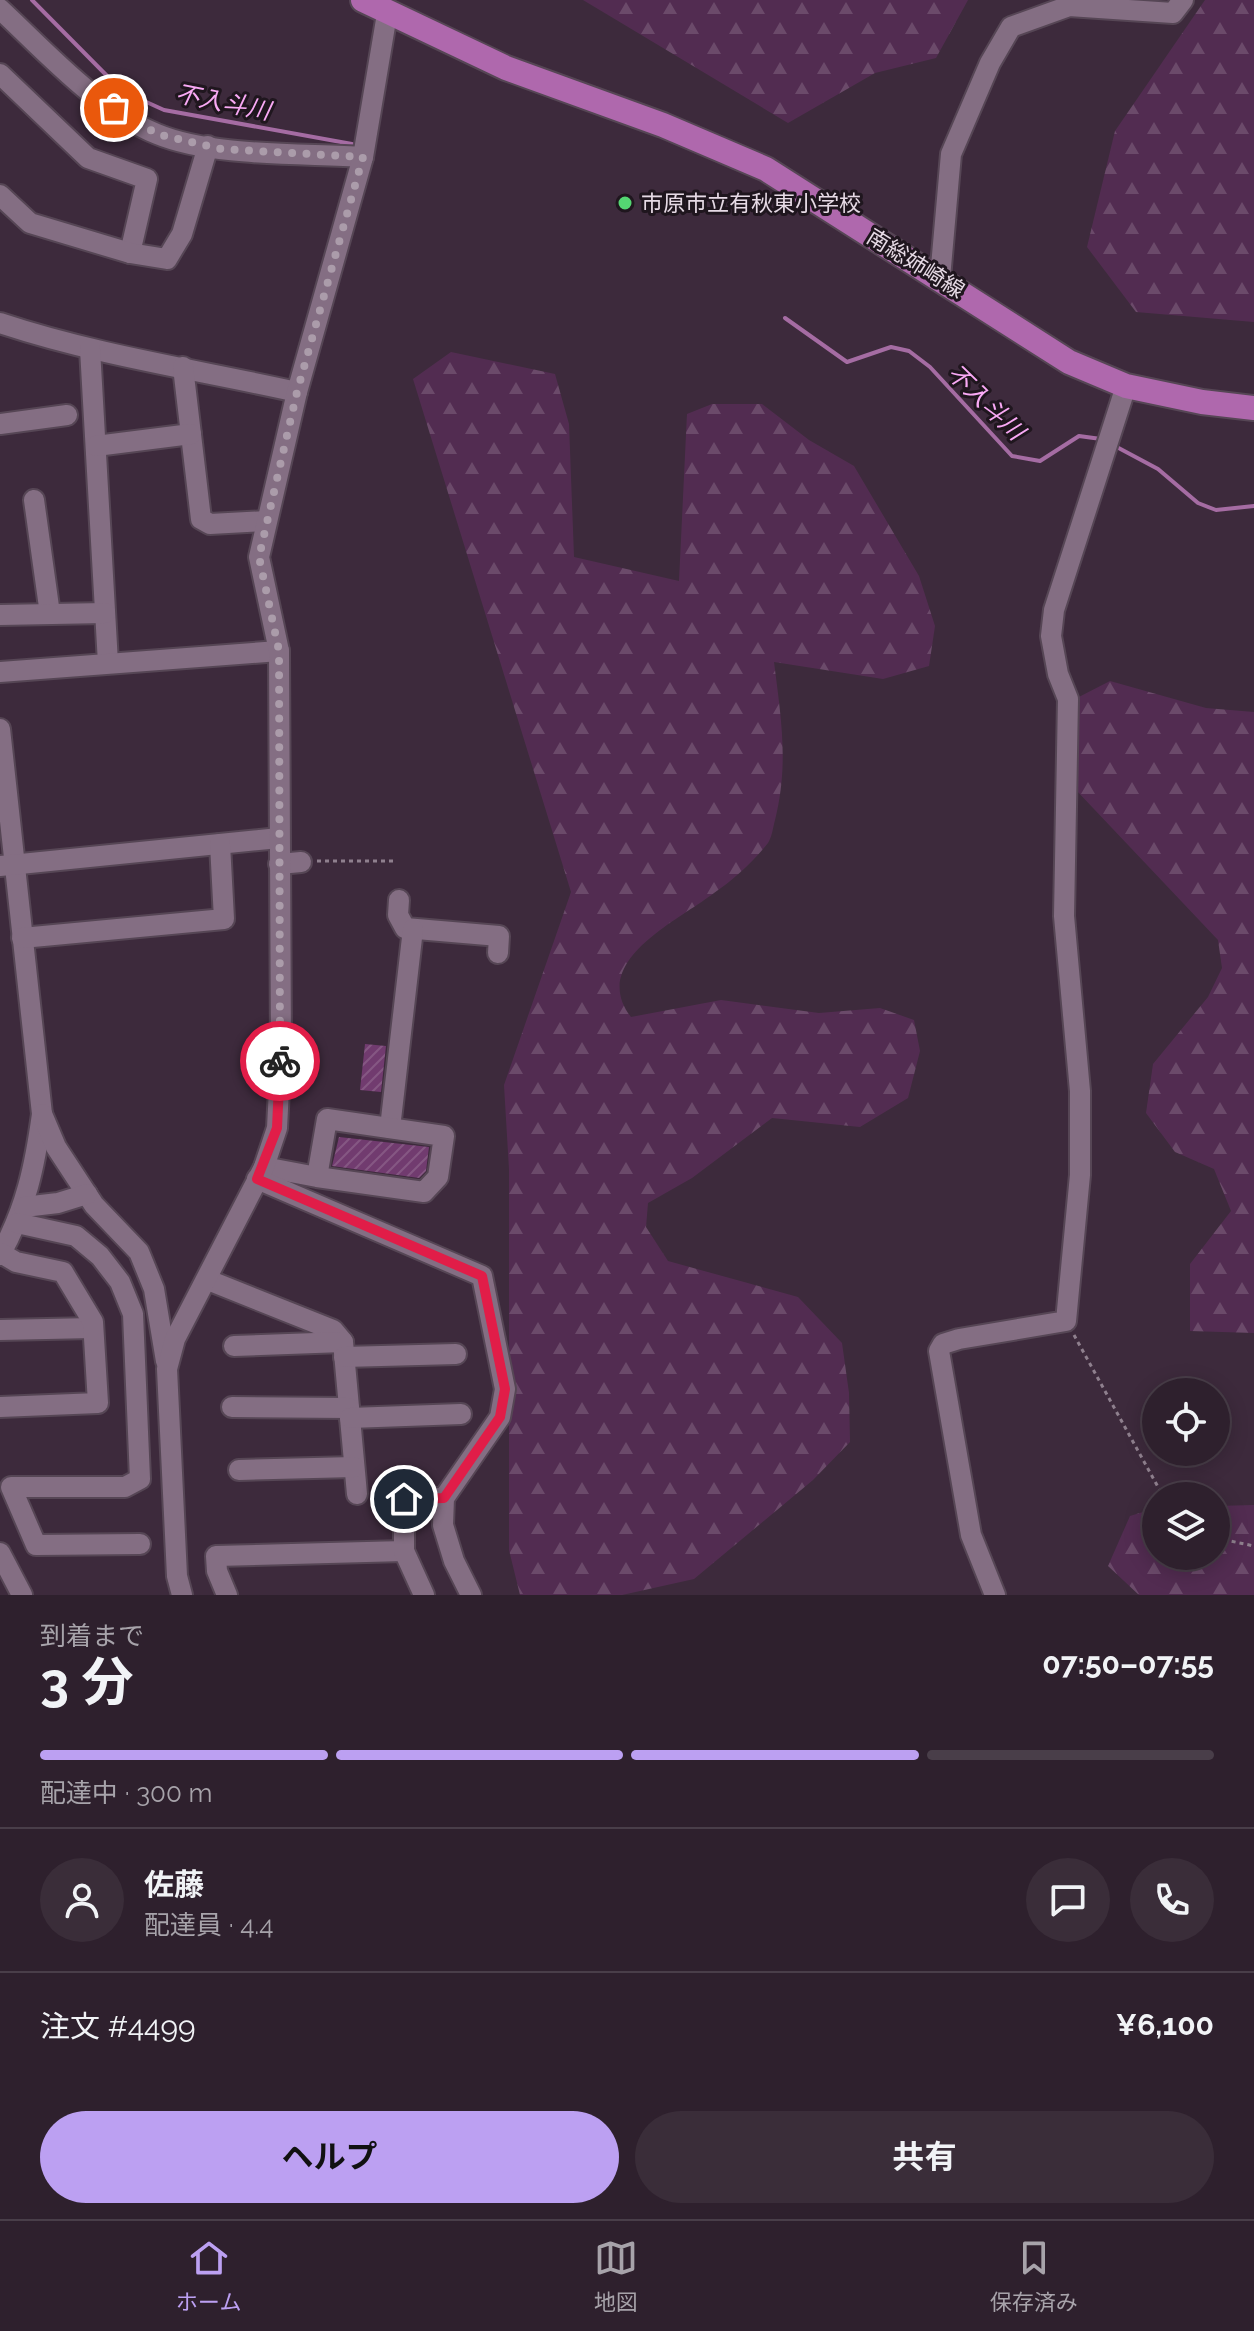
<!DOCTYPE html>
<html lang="ja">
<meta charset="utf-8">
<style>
:root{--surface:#2e202d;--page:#3a2d39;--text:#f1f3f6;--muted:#a7a3aa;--line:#493e49;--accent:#bca0f2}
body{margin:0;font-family:Raleway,"Noto Sans JP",sans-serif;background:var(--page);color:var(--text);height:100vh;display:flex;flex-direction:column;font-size:30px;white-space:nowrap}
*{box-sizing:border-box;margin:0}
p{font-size:26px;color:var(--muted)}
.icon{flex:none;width:44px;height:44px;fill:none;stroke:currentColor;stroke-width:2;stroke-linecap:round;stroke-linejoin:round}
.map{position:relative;height:1595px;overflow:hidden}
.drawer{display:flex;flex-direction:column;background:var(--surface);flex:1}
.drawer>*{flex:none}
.tools{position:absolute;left:1142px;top:1378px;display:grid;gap:16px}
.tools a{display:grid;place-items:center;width:88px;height:88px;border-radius:50%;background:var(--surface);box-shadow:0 4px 20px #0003,0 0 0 2px var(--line);font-size:40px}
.pin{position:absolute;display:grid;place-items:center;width:68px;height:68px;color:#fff;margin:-34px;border:4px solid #fff;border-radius:50%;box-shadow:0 2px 8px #0007}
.courier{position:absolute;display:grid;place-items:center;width:80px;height:80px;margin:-40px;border:6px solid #e11d48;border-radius:50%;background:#fff;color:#222;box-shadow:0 2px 10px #0007}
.head em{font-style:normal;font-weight:700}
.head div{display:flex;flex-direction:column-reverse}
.head{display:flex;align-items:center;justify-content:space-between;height:136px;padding:0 40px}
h1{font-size:52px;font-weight:700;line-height:60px}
.bar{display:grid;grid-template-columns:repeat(4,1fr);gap:12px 8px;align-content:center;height:96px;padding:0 40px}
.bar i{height:10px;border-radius:6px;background:var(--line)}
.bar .on{background:var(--accent)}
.bar p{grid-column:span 4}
.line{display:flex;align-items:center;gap:20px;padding:0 40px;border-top:2px solid var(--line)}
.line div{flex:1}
.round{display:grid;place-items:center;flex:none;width:84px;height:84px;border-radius:42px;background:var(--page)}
.action{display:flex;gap:16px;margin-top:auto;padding:16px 40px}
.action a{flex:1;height:92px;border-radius:48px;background:var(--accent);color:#111;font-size:32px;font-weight:700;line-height:92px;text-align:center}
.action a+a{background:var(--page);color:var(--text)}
.menu{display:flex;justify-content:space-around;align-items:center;height:112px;border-top:2px solid var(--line);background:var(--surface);font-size:22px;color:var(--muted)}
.menu a{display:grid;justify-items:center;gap:4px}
.menu .on{color:var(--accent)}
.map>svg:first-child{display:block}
</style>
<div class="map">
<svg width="1254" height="1595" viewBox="0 0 1254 1595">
<defs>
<pattern id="forest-firs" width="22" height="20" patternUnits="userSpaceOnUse" patternTransform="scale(2)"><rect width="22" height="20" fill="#522c51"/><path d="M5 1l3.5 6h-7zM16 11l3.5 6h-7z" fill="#6b4a6a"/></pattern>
<pattern id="building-hatch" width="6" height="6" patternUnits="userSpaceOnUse" patternTransform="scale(2)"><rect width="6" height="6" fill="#713b6f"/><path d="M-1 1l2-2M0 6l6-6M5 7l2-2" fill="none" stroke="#855783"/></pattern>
</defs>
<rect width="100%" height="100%" fill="#3d2a3c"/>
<g fill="url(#forest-firs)">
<path d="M583,0H968L936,58L875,73L788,123Z"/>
<path d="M1205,0H1254V322L1136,312L1087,247L1115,131Z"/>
<path d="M451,352L555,374L569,424L574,557L679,581L687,414L712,404H762L809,440L854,466L919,576L935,626L929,666L883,679L774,662C781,718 789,764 775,820C773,827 772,837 768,843C755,860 732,881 714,893C678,921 588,961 631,1017L721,1000L819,1013L880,1008L914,1020L920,1051L908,1098L860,1127L772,1118L692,1178L648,1203L646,1227L668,1261L798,1297L842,1343L849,1393L850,1442L813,1480L694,1579L622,1595H520L509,1550V1169L504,1085L571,892L413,379Z"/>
<path d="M1110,681L1206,708L1254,712V1333L1190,1331V1264L1231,1211L1214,1169L1175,1152L1146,1113L1153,1064L1208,997L1222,968L1218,940L1076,790L1075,699Z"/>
<path d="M1254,1505V1595H1139L1108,1566L1130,1516L1156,1508V1556H1216V1506Z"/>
</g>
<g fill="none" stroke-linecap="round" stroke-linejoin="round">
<g stroke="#a56ca3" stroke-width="4">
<path d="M32,0L122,91L164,110L352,144"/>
<path d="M785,318L847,362L891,347L909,351L930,367L1012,456L1040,461L1079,436L1101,439"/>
<path d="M1113,445L1158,469L1198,503L1216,510L1254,506"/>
</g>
</g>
<g fill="url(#building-hatch)">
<path d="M365,1044L386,1046L381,1092L360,1090Z"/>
<path d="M339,1137L429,1147L426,1171L419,1178L332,1166Z"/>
</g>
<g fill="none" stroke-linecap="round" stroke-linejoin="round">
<g stroke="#564655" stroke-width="24">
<g id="minor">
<path d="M0,9C46,52 98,110 157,134C212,157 303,153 363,157"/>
<path d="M0,74L88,158L147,179L130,253"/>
<path d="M0,195L30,223L130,253L167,259L182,234L208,146"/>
<path d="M940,278L951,154L990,63L1011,27L1069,6L1173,13L1183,0"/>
<path d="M0,323C96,355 198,370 297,392"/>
<path d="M90,349L108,663"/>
<path d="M183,367L201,519L210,524L266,521"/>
<path d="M0,424L67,415"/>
<path d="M96,446L191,434"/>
<path d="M34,500L50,614"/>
<path d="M0,615L105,613"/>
<path d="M0,672L279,651"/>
<path d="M0,729L42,1114C35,1165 26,1209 0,1255"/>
<path d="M279,864L301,862"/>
<path d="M0,866L279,838"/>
<path d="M399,900L398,915L405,928L499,936L498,953"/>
<path d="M22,938L224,919L220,844"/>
<path d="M42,1114L56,1147L94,1205L139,1252L154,1289L166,1361"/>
<path d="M390,1128L413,929"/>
<path d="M264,1167L317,1177L327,1119L444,1136L438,1177L424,1192L317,1177"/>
<path d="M257,1179L482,1276L505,1389L500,1417L444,1498L443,1525L454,1561L471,1595"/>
<path d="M24,1207L58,1203L87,1194"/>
<path d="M17,1223L76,1236L100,1256L120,1282L133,1314L140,1479L125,1487H11L36,1545L140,1544"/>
<path d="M208,1280L333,1330L343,1342L357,1494"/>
<path d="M0,1330L93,1328"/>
<path d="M234,1346L343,1342"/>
<path d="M344,1357L456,1354"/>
<path d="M0,1407L98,1403L93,1322L63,1272L16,1262L1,1253"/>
<path d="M232,1407L349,1408"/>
<path d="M350,1418L461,1414"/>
<path d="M239,1470L354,1467"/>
<path d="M0,1553L22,1595"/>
<path d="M182,1595L177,1576L167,1369L175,1339L264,1167L277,1128L281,1051L279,651L259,557L297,392L363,157L387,14"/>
<path d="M227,1595L217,1571L216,1556L404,1551"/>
<path d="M424,1595L404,1551V1499L444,1498"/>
<path d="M995,1595L971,1535L939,1351L943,1344L959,1339L1066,1321L1080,1175V1091L1064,916L1068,699L1058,674L1051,636L1054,610L1126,386"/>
</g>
</g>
<g stroke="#564655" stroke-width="28">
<path id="major" d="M363,0L506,68L663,125L766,169L1069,362L1126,386L1202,402L1254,408"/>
</g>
<g stroke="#8f808e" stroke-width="3" stroke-dasharray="4 4" stroke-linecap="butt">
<path d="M317,861H393"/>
<path d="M1074,1335L1163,1496"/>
<path d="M1216,1538L1254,1546"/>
</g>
<use href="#minor" stroke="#846e83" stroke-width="20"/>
<use href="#major" stroke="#af68ad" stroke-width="24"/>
</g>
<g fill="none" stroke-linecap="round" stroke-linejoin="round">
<path stroke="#ab9caa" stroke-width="8" stroke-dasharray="0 14.4" d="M114,108L157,134L221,149L363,157L297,392L259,557L279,651L280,1061"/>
<path stroke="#e11d48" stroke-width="10" d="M280,1061L277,1128L257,1179L482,1276L505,1389L500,1417L444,1498L404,1499"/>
</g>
<circle fill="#54d672" stroke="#1f161e" stroke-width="3" cx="625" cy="203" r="8"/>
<g text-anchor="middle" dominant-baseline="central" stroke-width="6" stroke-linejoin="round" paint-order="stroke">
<g font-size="22" fill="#e6dae5" stroke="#1f161e" text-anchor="start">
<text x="641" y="203">市原市立有秋東小学校</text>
</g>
<g font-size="22" fill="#e6dae5" stroke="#1f161e">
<text transform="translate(916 263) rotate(32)">南総姉崎線</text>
</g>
<g font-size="24" font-style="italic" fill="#f9a9f5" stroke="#1f161e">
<text transform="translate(223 102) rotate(11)">不入斗川</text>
<text transform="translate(986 402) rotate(44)">不入斗川</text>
</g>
</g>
</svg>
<div class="tools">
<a><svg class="icon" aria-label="locate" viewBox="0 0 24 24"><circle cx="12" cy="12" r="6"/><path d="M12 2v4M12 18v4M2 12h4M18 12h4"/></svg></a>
<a><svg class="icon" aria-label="layers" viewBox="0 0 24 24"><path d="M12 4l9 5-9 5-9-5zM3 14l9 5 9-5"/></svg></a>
</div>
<div class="pin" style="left:114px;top:108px;background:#ea580c"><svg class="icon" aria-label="bag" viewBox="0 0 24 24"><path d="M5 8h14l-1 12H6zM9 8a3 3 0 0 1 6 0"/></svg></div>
<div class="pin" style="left:404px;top:1499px;background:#1f2937"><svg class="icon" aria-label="home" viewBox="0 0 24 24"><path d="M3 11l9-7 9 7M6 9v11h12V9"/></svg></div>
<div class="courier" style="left:280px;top:1061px"><svg class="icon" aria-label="bike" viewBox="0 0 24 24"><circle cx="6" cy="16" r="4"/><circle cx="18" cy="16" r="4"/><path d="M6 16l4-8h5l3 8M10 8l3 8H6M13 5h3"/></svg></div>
</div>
<section class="drawer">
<div class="head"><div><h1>3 分</h1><p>到着まで</p></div><em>07:50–07:55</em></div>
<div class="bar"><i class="on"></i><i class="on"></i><i class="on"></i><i></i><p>配達中 · 300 m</p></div>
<div class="line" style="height:144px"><a class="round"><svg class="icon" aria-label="person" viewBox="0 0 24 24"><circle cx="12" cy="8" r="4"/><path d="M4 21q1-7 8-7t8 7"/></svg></a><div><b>佐藤</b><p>配達員 · 4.4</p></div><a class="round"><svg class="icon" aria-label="chat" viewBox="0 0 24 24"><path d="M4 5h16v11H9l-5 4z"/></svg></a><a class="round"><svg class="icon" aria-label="phone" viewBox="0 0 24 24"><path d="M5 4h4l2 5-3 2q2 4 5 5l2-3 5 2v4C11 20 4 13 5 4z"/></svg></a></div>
<div class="line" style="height:104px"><div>注文 #4499</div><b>¥6,100</b></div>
<div class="action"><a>ヘルプ</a><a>共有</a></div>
</section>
<nav class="menu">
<a class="on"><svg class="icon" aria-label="home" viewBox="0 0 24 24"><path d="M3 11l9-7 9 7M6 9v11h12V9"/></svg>ホーム</a>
<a><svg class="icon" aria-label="map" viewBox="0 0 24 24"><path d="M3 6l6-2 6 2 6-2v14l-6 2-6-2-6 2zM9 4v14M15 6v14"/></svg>地図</a>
<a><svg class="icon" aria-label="saved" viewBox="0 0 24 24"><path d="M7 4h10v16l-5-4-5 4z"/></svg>保存済み</a>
</nav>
